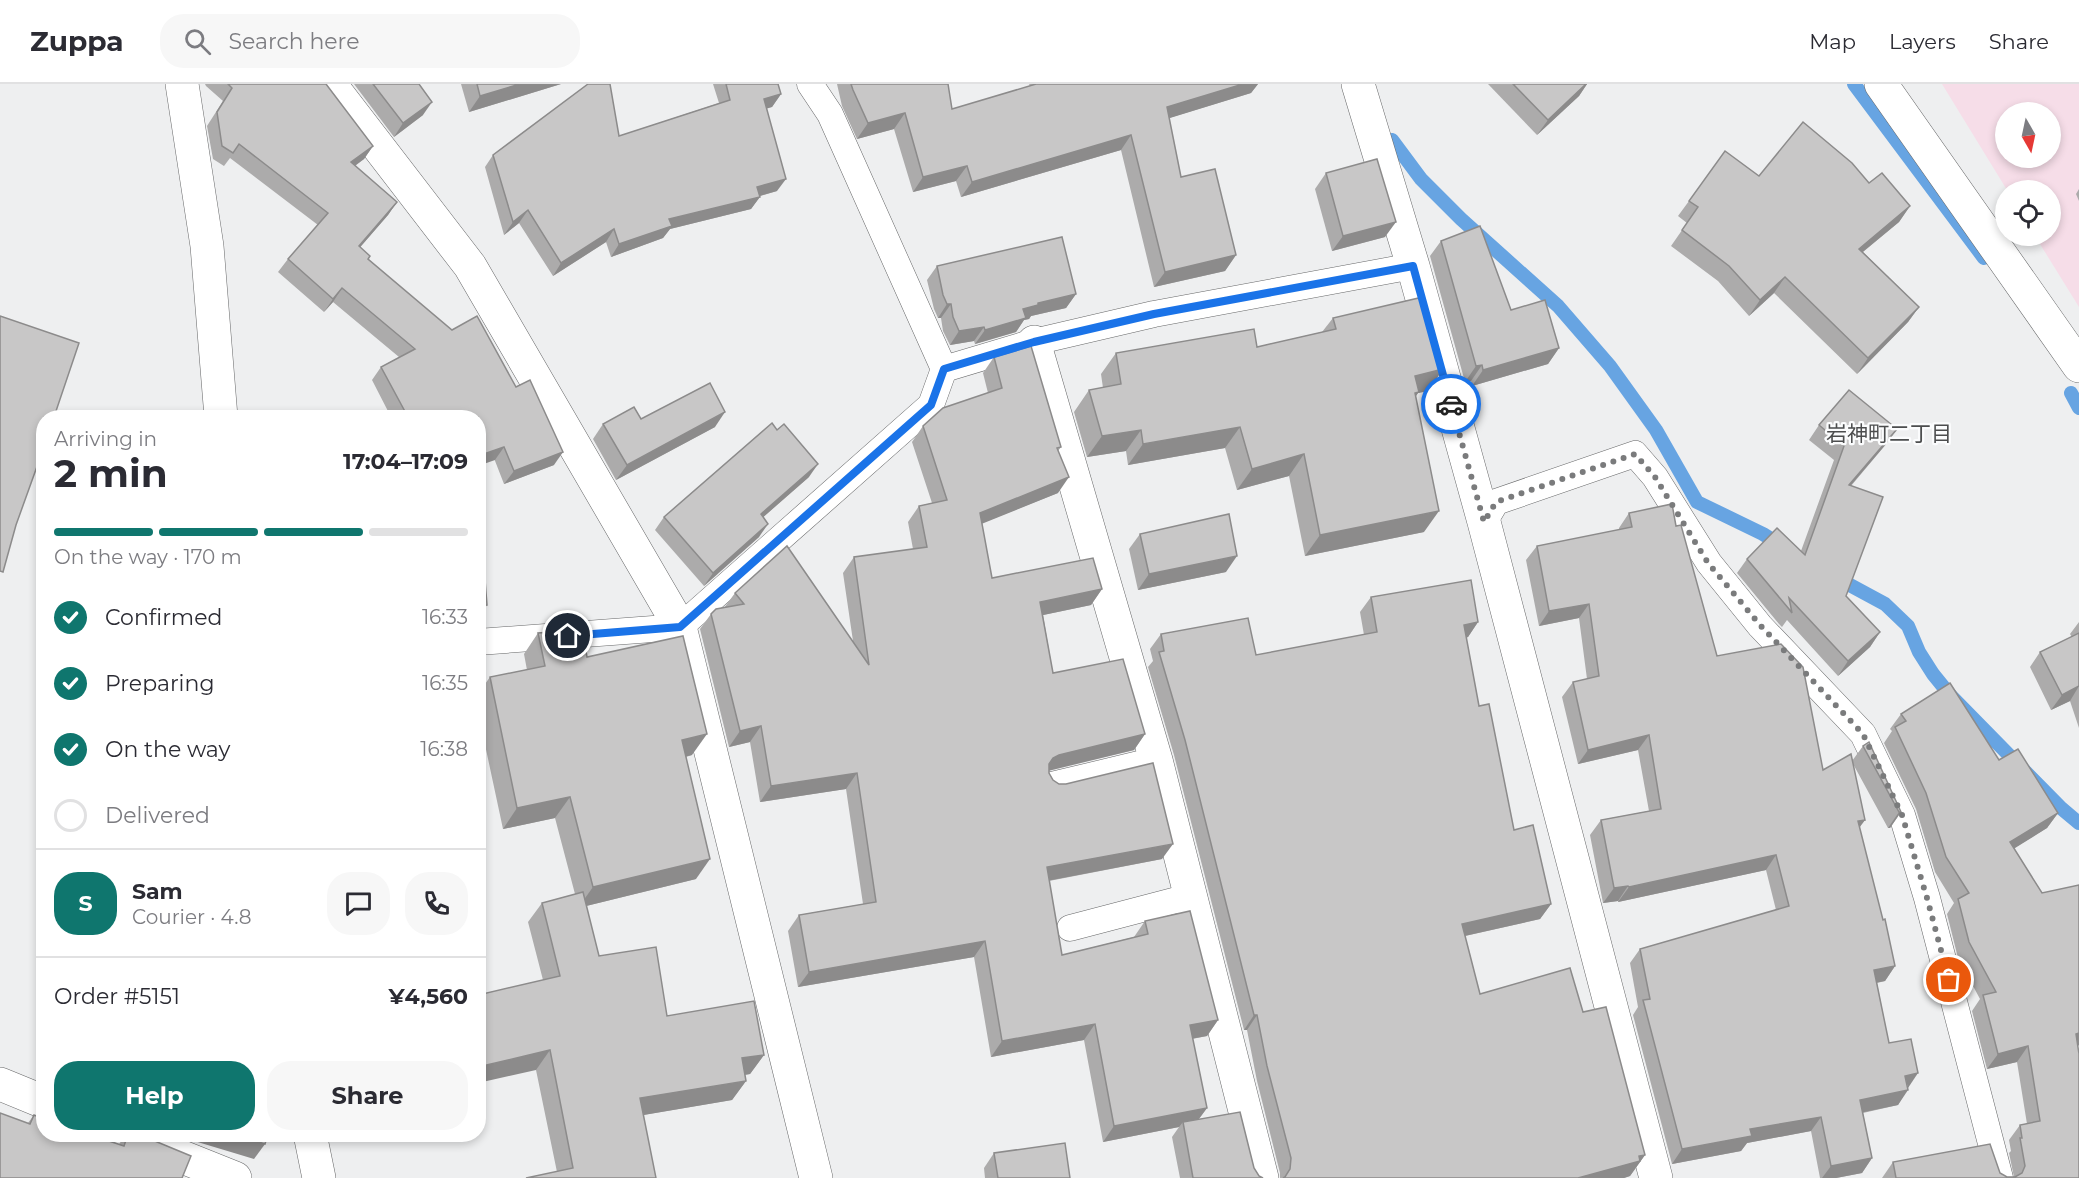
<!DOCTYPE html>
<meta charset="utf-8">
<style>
:root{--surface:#fff;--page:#f7f7f7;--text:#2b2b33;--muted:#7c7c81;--line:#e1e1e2;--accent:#0f766e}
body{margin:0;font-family:Montserrat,"Noto Sans JP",sans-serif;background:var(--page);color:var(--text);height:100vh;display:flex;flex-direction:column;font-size:22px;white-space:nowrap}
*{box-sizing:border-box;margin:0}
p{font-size:20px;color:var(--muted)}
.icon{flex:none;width:33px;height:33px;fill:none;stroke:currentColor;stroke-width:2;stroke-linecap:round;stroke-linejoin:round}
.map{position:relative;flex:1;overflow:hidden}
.panel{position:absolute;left:36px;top:326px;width:450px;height:732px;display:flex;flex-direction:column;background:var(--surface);border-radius:24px;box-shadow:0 3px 9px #0003}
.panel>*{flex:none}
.needle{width:39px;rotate:171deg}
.controls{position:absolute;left:1995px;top:18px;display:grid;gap:12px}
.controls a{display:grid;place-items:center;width:66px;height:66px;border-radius:50%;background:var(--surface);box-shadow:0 3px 9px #0003;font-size:30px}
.pin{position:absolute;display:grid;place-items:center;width:51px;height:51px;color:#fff;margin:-26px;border:3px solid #fff;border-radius:50%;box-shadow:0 2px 6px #0007}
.courier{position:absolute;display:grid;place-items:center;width:60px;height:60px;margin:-30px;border:4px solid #1a73e8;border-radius:50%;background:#fff;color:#222;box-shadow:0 2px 8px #0007}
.head em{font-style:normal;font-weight:700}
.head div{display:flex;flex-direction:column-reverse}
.head{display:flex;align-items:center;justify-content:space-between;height:102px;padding:0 18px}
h1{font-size:39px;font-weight:700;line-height:45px}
.bar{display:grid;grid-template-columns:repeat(4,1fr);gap:9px 6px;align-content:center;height:72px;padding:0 18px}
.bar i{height:8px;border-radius:4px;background:var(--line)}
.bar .current{background:var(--accent)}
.bar p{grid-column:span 4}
.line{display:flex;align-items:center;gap:15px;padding:0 18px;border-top:2px solid var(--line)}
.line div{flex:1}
.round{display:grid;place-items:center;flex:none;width:63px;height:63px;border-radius:24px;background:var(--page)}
ol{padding:0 18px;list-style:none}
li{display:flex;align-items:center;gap:18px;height:66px}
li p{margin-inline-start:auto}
li .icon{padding:6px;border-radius:50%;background:var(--accent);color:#fff;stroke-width:4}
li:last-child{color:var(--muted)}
li i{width:33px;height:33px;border:3px solid var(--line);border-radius:50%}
.primary-button{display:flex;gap:12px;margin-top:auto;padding:12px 18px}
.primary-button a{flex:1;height:69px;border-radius:24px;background:var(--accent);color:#fff;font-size:24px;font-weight:700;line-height:69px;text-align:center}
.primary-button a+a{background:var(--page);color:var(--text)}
header{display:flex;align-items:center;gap:36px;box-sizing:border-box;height:84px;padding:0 30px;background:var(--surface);border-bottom:2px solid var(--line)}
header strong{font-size:28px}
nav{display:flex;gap:33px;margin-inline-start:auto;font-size:21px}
.search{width:420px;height:54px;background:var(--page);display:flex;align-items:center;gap:15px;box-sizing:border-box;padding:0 21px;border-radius:24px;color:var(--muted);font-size:22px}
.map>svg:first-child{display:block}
</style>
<header>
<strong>Zuppa</strong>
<div class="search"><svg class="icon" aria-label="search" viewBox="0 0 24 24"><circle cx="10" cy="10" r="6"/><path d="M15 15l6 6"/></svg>Search here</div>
<nav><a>Map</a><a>Layers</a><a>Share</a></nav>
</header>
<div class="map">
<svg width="2079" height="1094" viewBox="0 0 2079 1094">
<rect width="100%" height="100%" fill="#eeeff0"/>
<path fill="#f6dde8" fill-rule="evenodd" d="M1942,0H2079V223L2035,152H2050V106H2007ZM2006,28H2050V74H2006Z"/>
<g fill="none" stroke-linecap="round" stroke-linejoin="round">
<g stroke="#67a4e2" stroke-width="14">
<path d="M1854,0L1984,174"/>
<path d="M1392,56L1421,95L1461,135L1558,222L1610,282L1656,346L1697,418L1763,450L1782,462"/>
<path d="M2071,309L2079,324"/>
<path d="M1835,493L1885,520L1908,542L1919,568L1933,590L1950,611L2061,724L2079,739"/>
</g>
<g stroke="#676869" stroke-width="27">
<g id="lane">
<path d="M944,285L1034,258L1154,230L1413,182"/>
<path d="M1484,438L1496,418L1635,370L1655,393L1709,479L1760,542L1863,650L1902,731L1927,814L2000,1094"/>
<path d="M478,558L680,543L931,321L944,285L830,30L810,0"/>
<path d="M1052,701L1156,676"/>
<path d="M1070,844L1192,812"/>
</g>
</g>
<g stroke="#676869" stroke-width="34">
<g id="street">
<path d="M182,0L207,162L221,333"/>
<path d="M330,0L470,182L680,543L816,1094"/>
<path d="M1358,0L1413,182L1484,438L1656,1094"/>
<path d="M1034,258L1156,676L1262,1094"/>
<path d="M0,1000L44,1018"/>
<path d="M125,1050L235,1094"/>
<path d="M310,1050L319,1094"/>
</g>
</g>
<g stroke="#676869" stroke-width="34">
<path id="secondary" d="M1881,0L2079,282"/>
</g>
<use href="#lane" stroke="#fff" stroke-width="26"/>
<use href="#street" stroke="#fff" stroke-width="33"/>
<use href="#secondary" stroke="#fff" stroke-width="33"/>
</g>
<g fill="#acabab">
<path d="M205,0H326L373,62L364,75L355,82L397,118L388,131L360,163L368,175L554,381L504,400L478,333H391L372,296L381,283L399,273L333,218L324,228L278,188L288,175L318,141L230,74L224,82L213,75L207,42L223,17L206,2Z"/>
<path d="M354,0H419L423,31L394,53Z"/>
<path d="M461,0H561L469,28Z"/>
<path d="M713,0H778L781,10L772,23L766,24L777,107L760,112L751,125L670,145L663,154L611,173L606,158L553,192L519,139L504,151L485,83L493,71L619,52L719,19Z"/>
<path d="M837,0H948L952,25L1030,2L1029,0H1258L1251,9L1169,34L1181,93L1236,171L1225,187L1154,203L1121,66L961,113L956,97L913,108L894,45L857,55L842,22Z"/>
<path d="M1488,0H1587L1579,12L1537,51Z"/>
<path d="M1326,89L1385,153L1332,167L1315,105Z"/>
<path d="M1759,92L1869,99L1910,122L1899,138L1863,168L1919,223L1908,238L1857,290L1774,209L1749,232L1718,197L1671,162L1687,139L1678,132L1689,117Z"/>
<path d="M2079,105V117L2076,110Z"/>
<path d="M1441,157L1511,226L1559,264L1548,280L1472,302L1471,297L1465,298L1430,172Z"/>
<path d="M937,182L1076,210L1066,224L1031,232L1029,235L1024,236L1016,248L975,260L974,257L950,261L943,247L941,234H938L934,225L927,196Z"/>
<path d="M1333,234L1443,285L1428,307L1418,309L1416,312L1424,448L1305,472L1289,392L1237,406L1225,364L1128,381L1126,367L1087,373L1074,328L1089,306L1103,304L1101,290L1116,269L1257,263L1322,248Z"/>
<path d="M994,273L1061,363L1058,367V409L982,439L992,494L1102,505L1091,521L1043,531L1053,589L1145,650L1134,666L1049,686V689L1053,696L1162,775L1049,797L1062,871L1134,853L1145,837L1218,936L1207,952L1192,955L1207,1024L1199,1035L1254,1084L1259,1092L1263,1094H1180L1172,1053L1179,1043L1103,1058L1084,956L991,973L974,873L798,903L788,847L799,831L863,820L846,705L760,718L750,658L729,663L700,545L711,530L724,524L735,509L853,557L843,489L854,473L913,465L908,438L919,422L932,419L912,358L923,342L988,309L983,289Z"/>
<path d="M603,340L715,343L616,396L593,355Z"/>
<path d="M1819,341L1887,359L1851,402L1846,512L1880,548L1870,563L1838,592L1787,536L1782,543L1779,540L1737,489L1747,475L1801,467L1834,376L1809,356Z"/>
<path d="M809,393L763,433L759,453L704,502L655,446L664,433Z"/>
<path d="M1629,429L1676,442L1717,572L1823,686L1852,677L1863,662L1901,728L1890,744H1888L1852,678L1865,736L1859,743L1895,882L1885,897L1877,899L1889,959L1908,1004L1898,1021L1863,1029L1872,1074L1862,1089L1836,1094H1820L1811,1047L1747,1059L1741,1067L1672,1080L1633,931L1638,923L1630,879L1640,865L1776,826L1766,786L1618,818V817L1603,819L1590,751L1601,736L1649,727L1638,666L1578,680L1562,613L1573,598L1587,595L1579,534L1539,542L1526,476L1537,462L1619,446V444Z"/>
<path d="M1140,450L1226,488L1138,506L1129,465Z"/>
<path d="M1371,513L1478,538L1468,553L1466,554L1479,622L1514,746L1551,820L1540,835L1465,852L1480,910L1583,928L1645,1071L1630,1092L1624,1094H1280V1089L1257,997L1247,946H1244L1174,671L1148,583L1153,577L1150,565L1161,550L1256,571L1364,551L1360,528Z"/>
<path d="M2079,538V644L2070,617L2051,626L2030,583L2040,568L2072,553L2070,550Z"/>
<path d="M538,549L587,573L692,671L686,673L696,795L586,822L599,872L667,932L764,971L750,990L745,991L746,997L732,1016L643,1031L656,1094L557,1088L536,986L543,896L528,838L542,819L575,810L555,734L503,745L478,628V610L490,593L527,586L524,570Z"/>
<path d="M1901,630L1999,676L2058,729L2047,744L2014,764L2042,809L2079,801V961L2078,962L2079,1094H1882L1893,1078L2000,1089L2007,1093H2014L2009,1069L2011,1067L2009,1056L2020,1041L2027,1040L2017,978L1987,985L1972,927L1980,915L1958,874L1947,830L1954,819L1935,788L1916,725L1884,659L1892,647L1890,645Z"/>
<path d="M34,1031L119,1060L127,1050H138L182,1094L28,1039Z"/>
<path d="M994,1069L1070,1094H985L984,1084Z"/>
</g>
<g fill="#8c8b8b">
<path d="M520,0H561L469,28L480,12Z"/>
<path d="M1243,0H1258L1251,9L1157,38L1167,23Z"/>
<path d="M1586,0H1587L1579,12L1537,51L1548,36Z"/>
<path d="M781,10L772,23L755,28L764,15Z"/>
<path d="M432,18L423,31L394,53L403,39Z"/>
<path d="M905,29L894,45L857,55L868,39Z"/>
<path d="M1131,51L1121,66L961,113L972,98Z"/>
<path d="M373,62L364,75L342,91L351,78Z"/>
<path d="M967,82L956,97L913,108L923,93Z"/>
<path d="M786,95L777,107L749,115L757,103Z"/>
<path d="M760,113L751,125L670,145L663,154L611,173L619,160L669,135Z"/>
<path d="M397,118L388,131L350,175L359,162Z"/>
<path d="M1910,122L1899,138L1848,180L1859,165Z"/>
<path d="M528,126L519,139L504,151L513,138Z"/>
<path d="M1396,138L1385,153L1332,167L1343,152Z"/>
<path d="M614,145L606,158L553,192L561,179Z"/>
<path d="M1236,171L1225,187L1154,203L1165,188Z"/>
<path d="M1785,193L1774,209L1749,232L1760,216Z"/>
<path d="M342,204L333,218L324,228L333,215Z"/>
<path d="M1076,210L1066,224L1031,232L1029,235L1024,236L1016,248L975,260L985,246L1023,225L1038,219Z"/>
<path d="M947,220H951L941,234H938Z"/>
<path d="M1919,223L1908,238L1857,290L1868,274Z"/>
<path d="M984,243L974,257L950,261L959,247Z"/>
<path d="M1559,264L1548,280L1472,302L1483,286Z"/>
<path d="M1482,281L1471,297L1465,298L1476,282Z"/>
<path d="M1443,285L1428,307L1418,309L1404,329L1415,292Z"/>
<path d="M725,328L715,343L616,396L627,381Z"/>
<path d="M1240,343L1225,364L1128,381L1143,360Z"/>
<path d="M1897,345L1887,359L1839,415L1849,401Z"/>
<path d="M1141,346L1126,367L1087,373L1102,352Z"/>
<path d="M504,363L495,376L478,382V372Z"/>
<path d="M563,368L554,381L504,400L514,387Z"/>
<path d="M1304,370L1289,392L1237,406L1252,385Z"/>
<path d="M818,380L809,393L752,443L761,430Z"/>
<path d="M1069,393L1058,409L969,445L980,429Z"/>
<path d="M1439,427L1424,448L1305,472L1320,451Z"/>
<path d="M768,440L759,453L704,502L713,489Z"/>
<path d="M1237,472L1226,488L1138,506L1149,490Z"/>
<path d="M1102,505L1091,521L1029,534L1040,518Z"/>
<path d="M1589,520L1579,534L1539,542L1549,527Z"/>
<path d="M478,521H487L478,533Z"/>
<path d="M1478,538L1468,553L1453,556L1464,541Z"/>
<path d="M1880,548L1870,563L1838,592L1848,577Z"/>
<path d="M2079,602L2070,617L2051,626L2062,611Z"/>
<path d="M761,642L750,658L729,663L740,647Z"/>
<path d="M707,650L692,671L667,677L682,656Z"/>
<path d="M1145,650L1134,666L1048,687L1042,690L1053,674L1059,671Z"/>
<path d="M1649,651L1638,666L1578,680L1588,666Z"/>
<path d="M857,689L846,705L760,718L771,702Z"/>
<path d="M570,713L555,734L503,745L517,724Z"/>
<path d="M1899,728H1901L1890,744H1888Z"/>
<path d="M2058,729L2047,744L1999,774L2010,758Z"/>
<path d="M1865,736L1854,751L1858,737Z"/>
<path d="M1173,760L1162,775L1036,799L1047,783Z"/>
<path d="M1776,771L1766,786L1618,818L1629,803Z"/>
<path d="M710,775L696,795L578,824L593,803Z"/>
<path d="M1628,802L1618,817L1603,819L1614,804Z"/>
<path d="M1551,820L1540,835L1451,855L1462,840Z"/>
<path d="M985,857L974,873L798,903L809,888Z"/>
<path d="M1895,882L1885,897L1864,901L1874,886Z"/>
<path d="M1254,931H1257L1247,946H1244Z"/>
<path d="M1218,936L1207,952L1179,957L1190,941Z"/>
<path d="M1095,940L1084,956L991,973L1002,957Z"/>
<path d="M2079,949V961L2065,966L2076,950Z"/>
<path d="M2028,962L2017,978L1987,985L1998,970Z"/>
<path d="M550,966L536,986L478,999V983Z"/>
<path d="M764,971L750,990L729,993L742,974Z"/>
<path d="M1918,989L1908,1004L1905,992Z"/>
<path d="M746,997L732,1016L626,1034L640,1014Z"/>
<path d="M1908,1006L1898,1021L1850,1031L1860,1016Z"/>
<path d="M1207,1024L1195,1040L1183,1038L1179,1043L1103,1058L1114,1042Z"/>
<path d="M1821,1033L1811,1047L1747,1059L1741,1067L1672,1080L1682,1065L1750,1045Z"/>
<path d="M175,1050H233L265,1060L254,1075L191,1056Z"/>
<path d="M1645,1071L1630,1092L1624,1094H1578L1639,1072Z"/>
<path d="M1872,1074L1862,1089L1836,1094H1822L1831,1082Z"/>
</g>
<g fill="#c8c7c7" stroke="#8c8b8b" stroke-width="1.5">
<path d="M228,0H326L373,62L351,78L397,118L359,162L370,172L368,175L452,246L477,232L516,303L530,296L563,368L514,387L504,363L478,372V333H408L381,283L415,265L342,204L333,215L288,175L328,129L239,60L233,69L222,62L217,28L232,4Z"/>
<path d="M373,0H419L432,18L403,39Z"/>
<path d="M477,0H520L480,12Z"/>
<path d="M588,0H610L619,52L730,16L726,0H778L781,10L764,15L786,95L757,103L760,113L669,135L672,142L619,160L614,145L561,179L528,126L513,138L493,71Z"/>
<path d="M851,0H948L952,25L1036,0H1243L1167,23L1181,93L1215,85L1236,171L1165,188L1131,51L972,98L967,82L923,93L905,29L868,39L853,6Z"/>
<path d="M1513,0H1586L1548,36Z"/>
<path d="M1803,38L1852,79L1869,99L1882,89L1910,122L1859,165L1919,223L1868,274L1785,193L1760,216L1729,182L1682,146L1698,123L1689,117L1725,67L1759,92Z"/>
<path d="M1377,75L1396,138L1343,152L1326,89Z"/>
<path d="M1480,142L1511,226L1545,216L1559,264L1483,286L1482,281L1476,282L1441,157Z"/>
<path d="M1062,153L1076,210L1038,219V221L1023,225L1026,234L985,246L984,243L959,247L953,233L951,220H947L943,211L937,182Z"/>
<path d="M1423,213L1443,285L1415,292L1419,308L1415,309L1439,427L1320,451L1304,370L1252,385L1240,343L1143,360L1141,346L1102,352L1089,306L1121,300L1116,269L1254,245L1257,263L1336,245L1333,234Z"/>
<path d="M0,232L79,259L54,333H44V363L16,441L3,488L0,487Z"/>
<path d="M1031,262L1061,363L1057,364L1069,393L980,429L992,494L1093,474L1102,505L1040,518L1053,589L1123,575L1145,650L1059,671L1053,674L1049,680V689L1053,696L1059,700H1066L1153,679L1173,760L1047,783L1062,871L1148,850L1145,837L1190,827L1218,936L1190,941L1207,1024L1114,1042L1095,940L1002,957L985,857L809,888L799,831L876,818L857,689L771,702L761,642L740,647L711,530L716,525L744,520L735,509L787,462L869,581L854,473L927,463L919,422L947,416L923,342L943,324L1002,304L994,273Z"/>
<path d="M710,299L725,328L627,381L603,340L634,323L641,335Z"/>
<path d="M1849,306L1897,345L1849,401L1883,413L1846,512L1880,548L1848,577L1789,514L1792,529L1789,525L1747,475L1777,444L1805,471L1844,362L1819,341Z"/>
<path d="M772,339L777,346L784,340L818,380L761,430L768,440L713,489L664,433Z"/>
<path d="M1672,420L1676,442L1681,441L1717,572L1781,560L1803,583L1823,686L1851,670L1865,736L1858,737L1883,836L1885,835L1895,882L1874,886L1889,959L1911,955L1918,989L1905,992L1908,1006L1860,1016L1872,1074L1831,1082L1821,1033L1750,1045L1752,1052L1682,1065L1643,916L1650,915L1640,865L1789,822L1776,771L1629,803L1628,802L1614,804L1601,736L1661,725L1649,651L1588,666L1573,598L1599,592L1589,520L1549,527L1537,462L1632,443L1629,429Z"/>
<path d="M1229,430L1237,472L1149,490L1140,450Z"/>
<path d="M482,458L487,521H478V459Z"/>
<path d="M1471,496L1478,538L1464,541L1479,622L1489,620L1514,746L1533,741L1551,820L1462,840L1480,910L1570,884L1583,928L1606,923L1645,1071L1639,1072L1640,1077L1578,1094H1283L1285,1093L1290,1085L1291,1074L1267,982L1257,931H1254L1185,656L1159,568L1164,567L1161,550L1248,534L1256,571L1377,548L1371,513Z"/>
<path d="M582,546L587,573L683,552L707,650L682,656L710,775L593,803L570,713L517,724L490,593L545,582L538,549Z"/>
<path d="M2079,549V602L2062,611L2040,568Z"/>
<path d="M1950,599L1999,676L2018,665L2058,729L2010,758L2042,809L2079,801V949L2076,950L2079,970V1094H1896L1893,1078L1990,1060L2000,1089L2007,1093H2015L2022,1089L2025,1082L2020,1054H2022L2020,1041L2040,1037L2028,962L1998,970L1983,911L1996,908L1969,858L1958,815L1969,809L1946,773L1926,709L1895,643L1906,637L1901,630Z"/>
<path d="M1869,658L1901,728H1899L1863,662Z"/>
<path d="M583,808L599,872L656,863L667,932L754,917L764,971L742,974L746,997L640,1014L656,1094H526L573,1084L550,966L478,983V911L560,892L542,819Z"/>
<path d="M1240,1028L1254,1084L1259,1092L1263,1094H1193L1183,1038Z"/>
<path d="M0,1029L30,1040L34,1031L44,1035V1050H88L124,1062L128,1050H138L191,1072L182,1094H0Z"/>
<path d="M233,1050H268L265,1060Z"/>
<path d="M1065,1059L1070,1094H998L994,1069Z"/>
</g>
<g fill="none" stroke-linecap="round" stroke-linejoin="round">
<path stroke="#7a7b7c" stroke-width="6" stroke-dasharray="0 10.8" d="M1451,320L1484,438L1496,418L1635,370L1655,393L1708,479L1761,542L1863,650L1902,731L1927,814L1949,896"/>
<path stroke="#1a73e8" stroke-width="8" d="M568,552L680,543L931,321L944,285L1034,258L1154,230L1413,182L1451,320"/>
</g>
<g text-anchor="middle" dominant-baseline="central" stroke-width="4.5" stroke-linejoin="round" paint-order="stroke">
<g font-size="21" fill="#4c4d4e" stroke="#fbfcfd">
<text x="1889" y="349">岩神町二丁目</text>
</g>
</g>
</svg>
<div class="controls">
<a><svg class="needle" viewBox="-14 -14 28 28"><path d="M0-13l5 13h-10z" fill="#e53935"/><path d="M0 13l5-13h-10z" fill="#7c7c81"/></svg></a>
<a><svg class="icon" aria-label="locate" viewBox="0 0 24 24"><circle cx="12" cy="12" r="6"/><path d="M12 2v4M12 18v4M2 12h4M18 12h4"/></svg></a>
</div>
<div class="pin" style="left:1949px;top:896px;background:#ea580c"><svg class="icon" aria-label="bag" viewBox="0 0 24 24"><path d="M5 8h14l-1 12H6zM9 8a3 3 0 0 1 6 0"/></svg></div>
<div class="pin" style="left:568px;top:552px;background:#1f2937"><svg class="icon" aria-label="home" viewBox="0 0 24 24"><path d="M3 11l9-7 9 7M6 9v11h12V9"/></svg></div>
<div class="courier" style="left:1451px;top:320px"><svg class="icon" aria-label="car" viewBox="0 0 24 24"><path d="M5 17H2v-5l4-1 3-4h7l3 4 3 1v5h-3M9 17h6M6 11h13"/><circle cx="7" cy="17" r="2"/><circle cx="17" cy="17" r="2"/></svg></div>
<section class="panel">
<div class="head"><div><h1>2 min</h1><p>Arriving in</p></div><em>17:04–17:09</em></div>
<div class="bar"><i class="current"></i><i class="current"></i><i class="current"></i><i></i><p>On the way · 170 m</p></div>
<ol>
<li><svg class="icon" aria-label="check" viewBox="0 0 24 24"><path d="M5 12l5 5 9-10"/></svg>Confirmed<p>16:33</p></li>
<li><svg class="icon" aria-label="check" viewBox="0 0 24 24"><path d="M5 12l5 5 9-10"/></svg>Preparing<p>16:35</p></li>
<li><svg class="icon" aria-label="check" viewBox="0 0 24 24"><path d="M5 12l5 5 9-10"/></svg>On the way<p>16:38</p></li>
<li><i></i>Delivered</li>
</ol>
<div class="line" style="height:108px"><b class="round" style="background:var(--accent);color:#fff">S</b><div><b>Sam</b><p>Courier · 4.8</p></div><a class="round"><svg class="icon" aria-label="chat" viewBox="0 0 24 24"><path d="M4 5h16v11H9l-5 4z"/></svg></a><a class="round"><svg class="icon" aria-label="phone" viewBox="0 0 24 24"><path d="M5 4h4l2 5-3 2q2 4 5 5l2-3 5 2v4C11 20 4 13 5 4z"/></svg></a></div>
<div class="line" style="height:78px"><div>Order #5151</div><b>¥4,560</b></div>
<div class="primary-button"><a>Help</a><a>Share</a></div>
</section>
</div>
